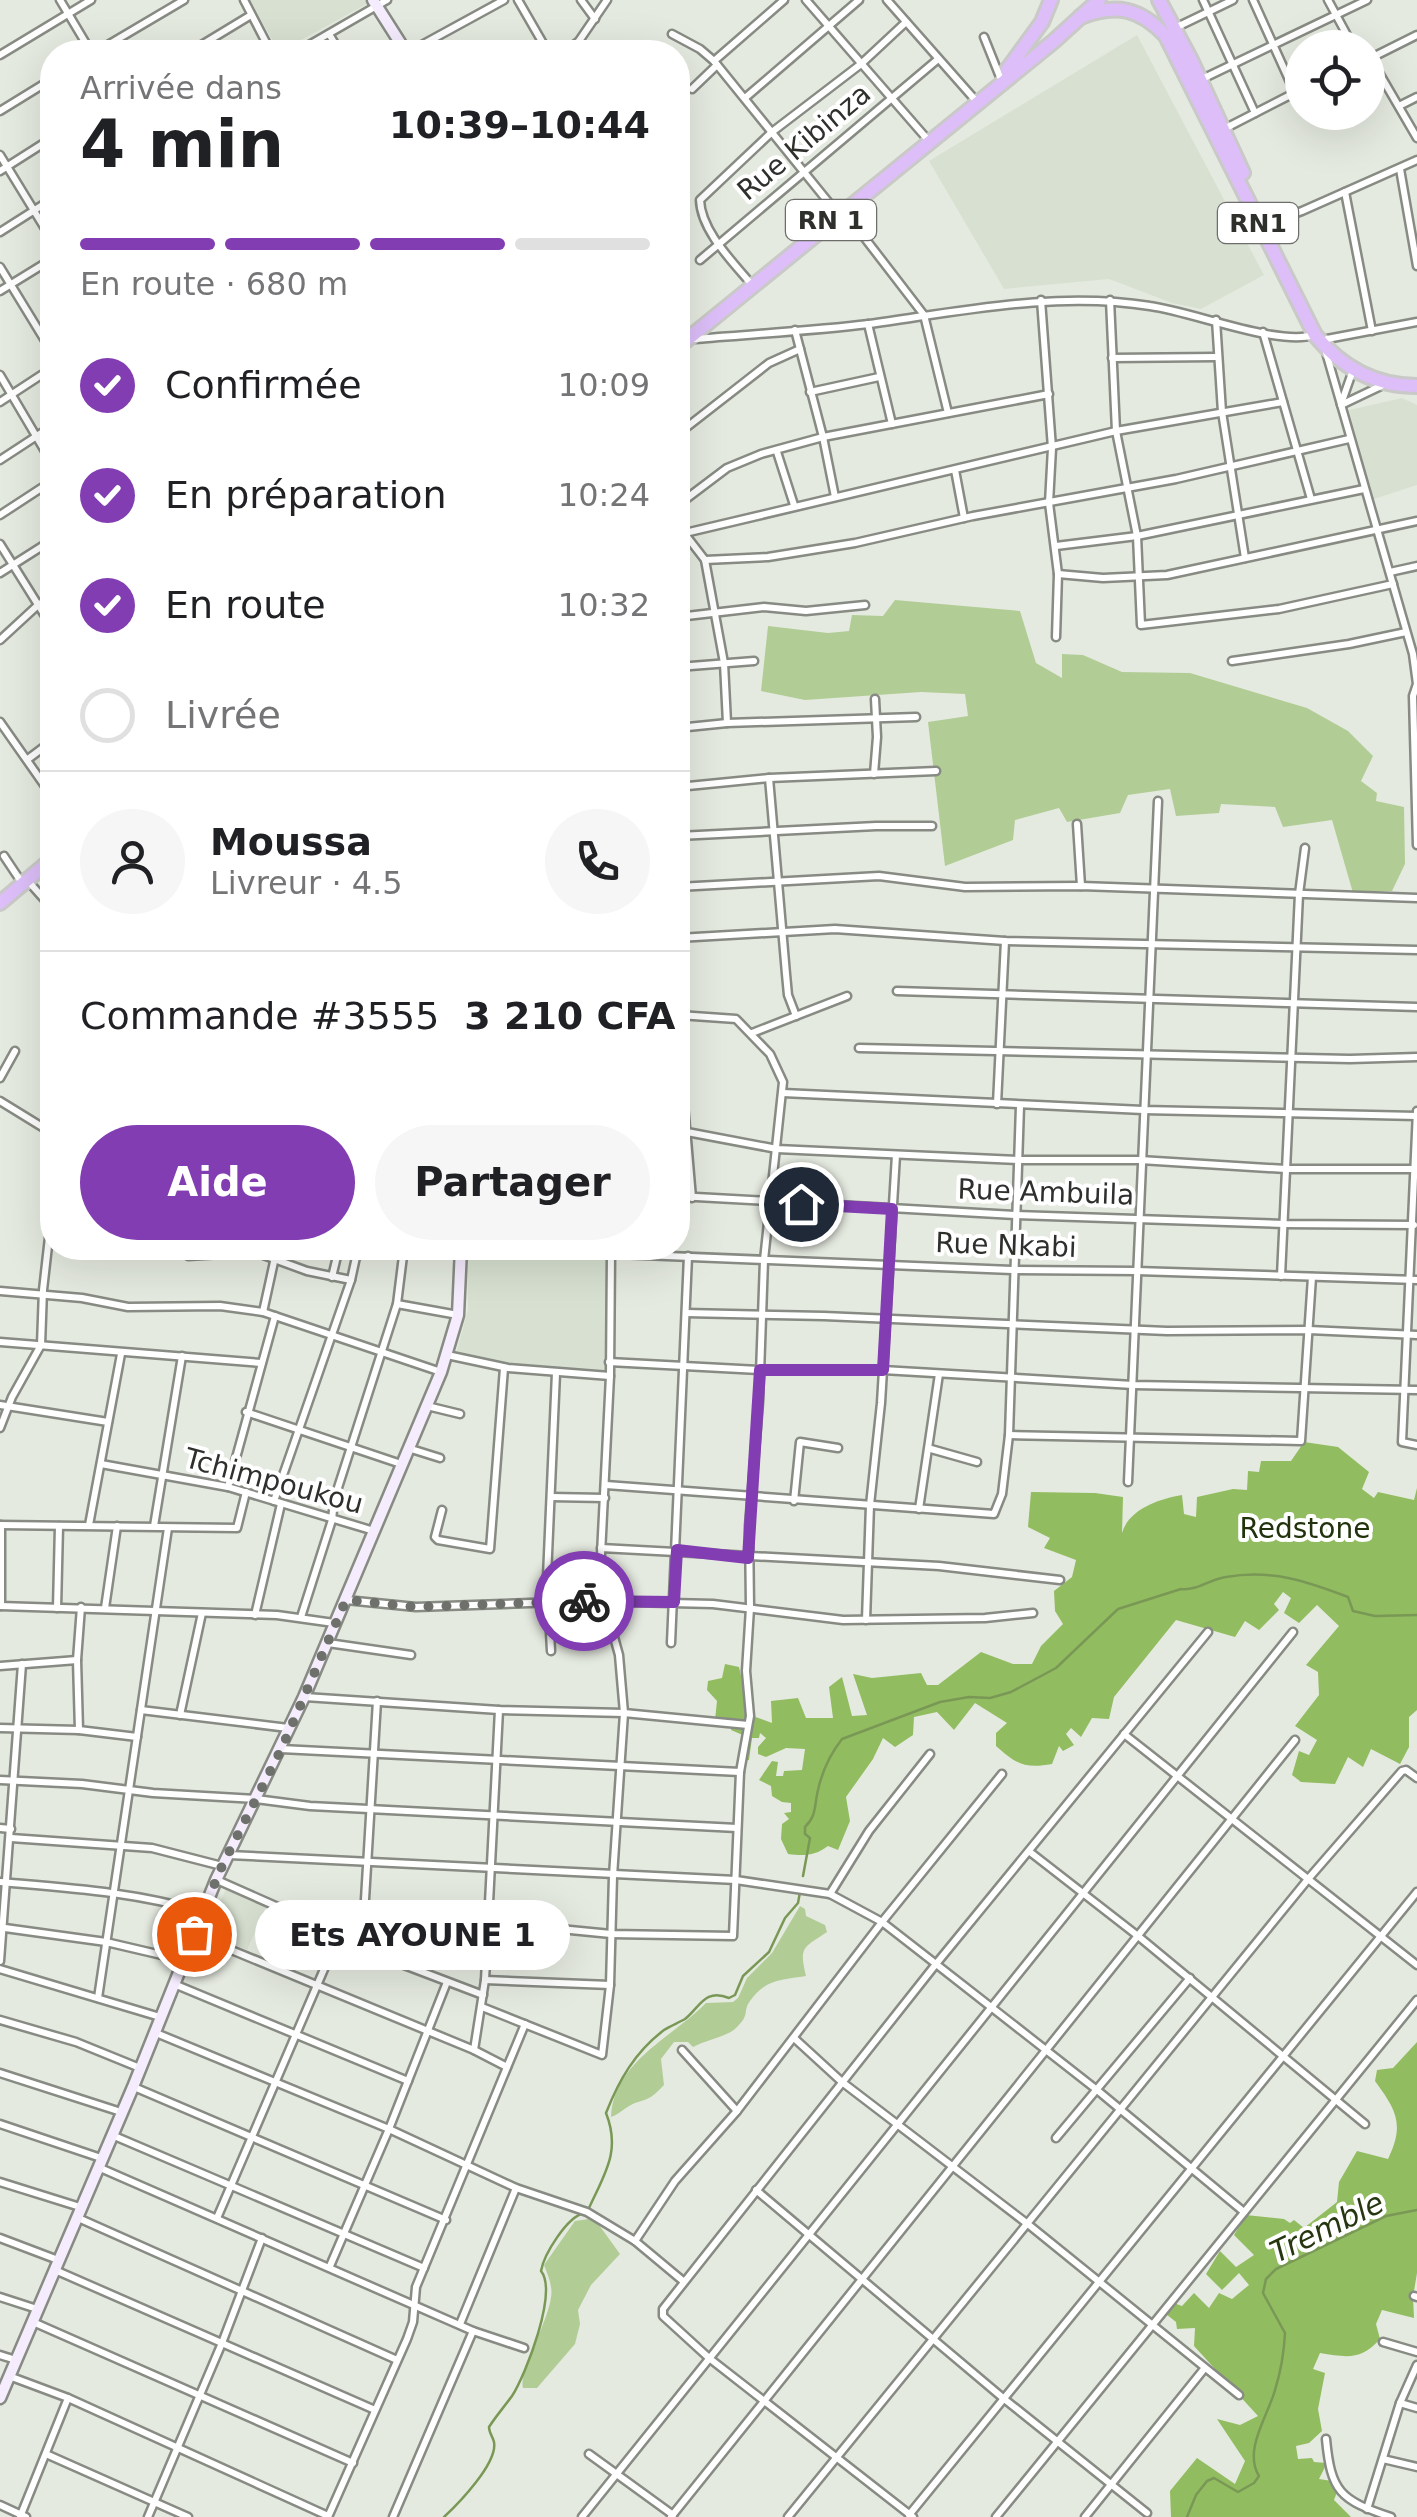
<!DOCTYPE html>
<html lang="fr">
<meta charset="utf-8">
<style>
:root{--surface:#fff;--page:#f6f6f6;--text:#202124;--muted:#757577;--line:#e0e0e0;--accent:#813db1}
body{margin:0;font-family:"DejaVu Sans",sans-serif;background:var(--page);color:var(--text);height:100vh;display:flex;flex-direction:column;font-size:38px;white-space:nowrap}
*{box-sizing:border-box;margin:0}
p{font-size:32px;color:var(--muted)}
.icon{flex:none;width:55px;height:55px;fill:none;stroke:currentColor;stroke-width:2;stroke-linecap:round;stroke-linejoin:round}
.map{position:relative;flex:1;overflow:hidden}
.sheet{position:absolute;left:40px;top:40px;width:650px;height:1220px;display:flex;flex-direction:column;background:var(--surface);border-radius:40px;box-shadow:0 10px 40px #0002}
.sheet>*{flex:none}
.tools{position:absolute;left:1285px;top:30px;display:grid;gap:20px}
.tools a{display:grid;place-items:center;width:100px;height:100px;border-radius:50%;background:var(--surface);box-shadow:0 10px 40px #0002;font-size:50px}
.pin{position:absolute;display:grid;place-items:center;width:85px;height:85px;color:#fff;margin:-42px;border:5px solid #fff;border-radius:50%;box-shadow:0 2px 10px #0007}
.courier{position:absolute;display:grid;place-items:center;width:100px;height:100px;margin:-50px;border:8px solid #813db1;border-radius:50%;background:#fff;color:#222;box-shadow:0 2px 12px #0007}
.bubble{position:absolute;height:70px;border-radius:35px;background:var(--surface);box-shadow:0 10px 40px #0002;font-size:32px;font-weight:700;line-height:70px;text-align:center}
.head em{font-style:normal;font-weight:700}
.head div{display:flex;flex-direction:column-reverse}
.head{display:flex;align-items:center;justify-content:space-between;height:170px;padding:0 40px}
h1{font-size:65px;font-weight:700;line-height:75px}
.bar{display:grid;grid-template-columns:repeat(4,1fr);gap:15px 10px;align-content:center;height:120px;padding:0 40px}
.bar i{height:12px;border-radius:8px;background:var(--line)}
.bar .on{background:var(--accent)}
.bar p{grid-column:span 4}
.line{display:flex;align-items:center;gap:25px;padding:0 40px;border-top:2px solid var(--line)}
.line div{flex:1}
.round{display:grid;place-items:center;flex:none;width:105px;height:105px;border-radius:52px;background:var(--page)}
ol{padding:0 40px;list-style:none}
li{display:flex;align-items:center;gap:30px;height:110px}
li p{margin-inline-start:auto}
li .icon{padding:10px;border-radius:50%;background:var(--accent);color:#fff;stroke-width:4}
li:last-child{color:var(--muted)}
li i{width:55px;height:55px;border:5px solid var(--line);border-radius:50%}
.cta{display:flex;gap:20px;margin-top:auto;padding:20px 40px}
.cta a{flex:1;height:115px;border-radius:60px;background:var(--accent);color:#fff;font-size:40px;font-weight:700;line-height:115px;text-align:center}
.cta a+a{background:var(--page);color:var(--text)}
.map>svg:first-child{display:block}
</style>
<div class="map">
<svg width="1417" height="2517" viewBox="0 0 1417 2517">
<rect width="100%" height="100%" fill="#e5eae0"/>
<g fill="#d8e1d1">
<path d="M250,0H365L367,4L279,52Z"/>
<path d="M1137,35L1264,275L1201,309L1172,303L1109,279L1004,289L929,161Z"/>
<path d="M1402,398L1417,405V485L1371,500L1349,410Z"/>
<path d="M467,1255L607,1257L606,1372L507,1365L456,1354L468,1309Z"/>
<path d="M227,1887L267,1905L247,1950L206,1932Z"/>
</g>
<g fill="#b1cd95">
<path d="M895,600L1020,611L1036,663L1062,678V654L1083,655L1122,672L1190,673L1307,708L1348,731L1373,756L1361,781L1377,793L1376,801L1404,807L1405,864L1392,891L1353,893L1332,820L1283,827L1275,807L1221,804L1219,813L1176,816L1170,789L1128,795L1120,813L1067,822L1059,808L1015,820L1013,840L945,866L928,722L968,716L965,694L921,692L805,700L761,691L768,626L828,633L849,631L852,615L883,616Z"/>
<path d="M800,1906L805,1909L806,1916L825,1925L827,1932C803,1948 799,1947 806,1976C783,1980 766,1978 750,2001C742,2012 751,2014 736,2028C728,2036 706,2040 693,2047L688,2042H674L661,2059L664,2085C645,2106 642,2097 626,2108C621,2111 617,2115 611,2117C613,2062 673,2037 706,2003L733,2002L738,1998L747,1978L772,1953Z"/>
<path d="M589,2219L599,2225L620,2254L591,2285L578,2310L580,2324L575,2344L537,2388H523C518,2373 549,2320 551,2297C553,2286 548,2276 544,2265L575,2221Z"/>
</g>
<g fill="#92bc60">
<path d="M1304,1442L1338,1447L1369,1472L1362,1489L1374,1498L1378,1492L1414,1500L1417,1488V1710L1409,1717V1747L1400,1764L1371,1749L1363,1767L1348,1757L1335,1784L1301,1782L1292,1775L1299,1751L1309,1755L1317,1740L1295,1726L1319,1695L1318,1672L1306,1665L1339,1626L1317,1605L1299,1623L1284,1613L1291,1598L1283,1592L1274,1604L1279,1610L1259,1630L1245,1621L1235,1637L1176,1620L1114,1697L1109,1719L1092,1718L1081,1737L1071,1728L1066,1734L1074,1745L1063,1751L1059,1746L1052,1764C1025,1769 1016,1764 996,1746V1733L1007,1723L975,1703L954,1730L937,1712L914,1717L913,1735L895,1747L883,1738L873,1759L846,1797L850,1821L838,1850L828,1846C815,1856 804,1856 788,1854L781,1839L782,1824L789,1819L784,1813L791,1812V1803L782,1802L772,1796L771,1786L759,1780L772,1761L778,1762L776,1776H783L784,1771L802,1770L805,1749L786,1748L766,1757L758,1754V1747L766,1738L760,1733L759,1738H752L749,1760L742,1761L745,1736L731,1730V1724L715,1720L717,1701L707,1690L708,1681L722,1678L725,1664L739,1667L750,1715L772,1723L771,1701L798,1698L806,1718H833L829,1687L842,1677L852,1716L867,1715L853,1674L872,1678L921,1673L927,1685H938L981,1652L1013,1664H1032L1041,1646L1063,1624L1055,1611L1054,1591L1072,1577L1076,1560L1044,1548L1050,1538L1028,1527L1031,1492L1095,1493L1123,1497L1122,1533C1129,1509 1159,1499 1182,1495L1184,1514L1196,1517L1197,1497L1233,1489L1247,1490L1248,1471L1259,1472L1261,1461H1291Z"/>
<path d="M1417,2042V2273L1413,2297L1414,2318L1382,2310L1376,2324L1380,2339C1361,2361 1346,2357 1320,2353L1313,2369L1325,2373L1318,2409L1322,2431L1309,2443L1296,2446L1298,2459L1312,2458L1314,2462L1327,2463L1319,2479L1332,2481L1337,2492L1334,2500L1351,2517H1171L1170,2491L1197,2458L1235,2484L1245,2461L1217,2419L1240,2425L1258,2416L1194,2346L1195,2328L1177,2329L1176,2322L1166,2314L1171,2302L1182,2306L1194,2293L1209,2308L1219,2293L1232,2299L1249,2285L1239,2273L1222,2290L1206,2274L1220,2251L1236,2267L1254,2255L1234,2235L1246,2215L1284,2219L1290,2223L1294,2220L1304,2228L1337,2202L1339,2182L1357,2151L1388,2159C1405,2124 1396,2110 1375,2081L1377,2070L1393,2068Z"/>
</g>
<g fill="none" stroke-linecap="round" stroke-linejoin="round">
<g stroke="#799855" stroke-width="2.5">
<path d="M803,1876L810,1838L805,1834V1827C817,1815 814,1806 818,1790C822,1772 831,1753 842,1739L940,1702L969,1697L990,1698L1011,1692L1056,1668L1118,1609L1181,1589C1197,1591 1210,1579 1226,1577C1271,1569 1306,1581 1348,1597L1353,1611L1375,1616L1417,1615"/>
<path d="M589,2208C605,2173 621,2151 606,2113C619,2080 635,2052 664,2030C670,2026 678,2023 685,2019C700,2007 705,1988 729,1998L735,1995L743,1976L769,1952L785,1918L798,1903L800,1892"/>
<path d="M444,2517C458,2504 498,2463 494,2442C493,2437 489,2433 489,2427C496,2416 504,2407 512,2396C526,2374 558,2292 541,2271C544,2254 567,2217 584,2213"/>
<path d="M1187,2517L1196,2495L1207,2481L1214,2478L1238,2492L1254,2483L1259,2476C1243,2450 1268,2416 1275,2390C1281,2371 1284,2352 1285,2333L1263,2293L1266,2279L1276,2269L1386,2216L1417,2210"/>
</g>
<g stroke="#878b83" stroke-width="11">
<g id="street">
<path d="M60,0L91,52"/>
<path d="M244,0L271,52"/>
<path d="M518,0L548,52"/>
<path d="M581,0L595,19"/>
<path d="M806,0L928,140"/>
<path d="M887,0L977,102"/>
<path d="M1203,0L1255,113"/>
<path d="M1253,0L1295,93"/>
<path d="M1328,0L1354,48"/>
<path d="M1177,27L1233,0"/>
<path d="M329,34L340,52"/>
<path d="M672,34L700,49L714,61L838,214"/>
<path d="M984,37L1000,77"/>
<path d="M96,52L184,0"/>
<path d="M190,52L251,15"/>
<path d="M297,52L387,0"/>
<path d="M409,52L504,0"/>
<path d="M565,52L579,41L607,0"/>
<path d="M0,55L91,0"/>
<path d="M1369,59L1417,35"/>
<path d="M1371,59L1417,138"/>
<path d="M714,61L784,0"/>
<path d="M1200,80L1367,0"/>
<path d="M692,89L717,65"/>
<path d="M745,98L859,0"/>
<path d="M1399,106L1417,97"/>
<path d="M0,111L52,79"/>
<path d="M1224,129L1302,89"/>
<path d="M0,155L52,240"/>
<path d="M1400,169L1417,266"/>
<path d="M0,171L52,138"/>
<path d="M1345,192L1372,331"/>
<path d="M844,211L924,315L948,413"/>
<path d="M1266,224L1302,211L1417,160"/>
<path d="M0,232L52,199"/>
<path d="M700,260L937,60"/>
<path d="M0,267L52,352"/>
<path d="M752,285C733,262 701,231 700,200L772,132L861,64L906,22"/>
<path d="M0,291L52,259"/>
<path d="M1041,300L1052,448L1049,503L1058,574L1056,637"/>
<path d="M1110,300L1116,431L1137,536L1141,625L1279,609L1393,584"/>
<path d="M1216,320L1222,412L1245,558"/>
<path d="M868,324L892,424"/>
<path d="M795,330L823,437L835,497"/>
<path d="M1263,332L1311,499"/>
<path d="M694,339C752,334 811,331 869,324C963,311 1056,291 1150,306C1194,312 1276,346 1314,335"/>
<path d="M1327,339L1417,322"/>
<path d="M1325,349L1413,654L1417,684L1413,696L1417,845"/>
<path d="M1112,358L1216,357"/>
<path d="M0,375L52,463"/>
<path d="M810,392L879,377"/>
<path d="M0,402L52,368"/>
<path d="M1341,404L1353,370"/>
<path d="M1341,405L1385,384"/>
<path d="M678,434L769,363L800,349"/>
<path d="M777,452L794,505"/>
<path d="M0,460L52,426"/>
<path d="M955,470L964,518"/>
<path d="M678,505L727,468L761,454L823,437L1049,394"/>
<path d="M0,515L52,481"/>
<path d="M678,525L705,560L724,663L727,723"/>
<path d="M685,533L1116,431L1283,402"/>
<path d="M0,544L52,627"/>
<path d="M1056,546L1137,536L1364,489"/>
<path d="M705,560L768,557L855,543L973,516L1176,479L1349,439"/>
<path d="M1390,572L1417,566"/>
<path d="M0,573L52,540"/>
<path d="M1058,574L1103,578L1167,575L1417,521"/>
<path d="M678,617L764,607L806,611L865,605"/>
<path d="M0,640L38,605L52,596"/>
<path d="M1232,661L1349,644L1406,632"/>
<path d="M678,667L754,661"/>
<path d="M0,722L52,796"/>
<path d="M678,728L727,723L916,717"/>
<path d="M28,759L52,741"/>
<path d="M874,774L877,737L875,699"/>
<path d="M769,778L786,974L788,995L796,1016"/>
<path d="M678,787L769,778L936,771"/>
<path d="M1077,824L1081,886"/>
<path d="M678,836L876,826H932"/>
<path d="M4,856L22,883"/>
<path d="M28,881L52,908"/>
<path d="M678,887L879,876L965,887L1081,886L1417,898"/>
<path d="M678,938L835,929L1005,941L1417,950"/>
<path d="M678,966L682,1081L692,1198"/>
<path d="M49,977L52,974"/>
<path d="M897,991L1417,1007"/>
<path d="M752,1033L847,996"/>
<path d="M859,1048L1350,1059L1417,1057"/>
<path d="M0,1078L15,1051"/>
<path d="M783,1093L1143,1110L1417,1116"/>
<path d="M0,1101L52,1133"/>
<path d="M997,1104L1005,941"/>
<path d="M1417,1111L1402,1442L1417,1445"/>
<path d="M687,1132L777,1149L1018,1160H1140L1286,1169H1415"/>
<path d="M678,1196L1015,1215L1284,1224L1414,1225"/>
<path d="M473,1248L1012,1270L1137,1271L1417,1280"/>
<path d="M188,1256L255,1252L307,1271L351,1280"/>
<path d="M1281,1276L1299,894L1305,848"/>
<path d="M332,1277L339,1248"/>
<path d="M0,1291L82,1298L128,1307L220,1306L263,1312L441,1372"/>
<path d="M397,1304L458,1315"/>
<path d="M263,1312L277,1248"/>
<path d="M686,1313L824,1316L1167,1331L1309,1330L1417,1335"/>
<path d="M0,1342L261,1363"/>
<path d="M447,1355L508,1368L610,1376"/>
<path d="M609,1362L759,1370H883L1133,1385L1417,1390"/>
<path d="M0,1405L108,1422"/>
<path d="M427,1406L460,1414"/>
<path d="M246,1412L401,1464"/>
<path d="M0,1428L12,1397L41,1345L43,1290L52,1211"/>
<path d="M1009,1435L1301,1441L1312,1277"/>
<path d="M408,1448L440,1458"/>
<path d="M931,1449L977,1462"/>
<path d="M101,1464L228,1487L374,1531"/>
<path d="M1128,1482L1158,801"/>
<path d="M606,1485L994,1514L1002,1494L1009,1435L1020,1106"/>
<path d="M228,1487L275,1316"/>
<path d="M551,1497L605,1498"/>
<path d="M274,1501L351,1280L358,1248"/>
<path d="M794,1501L800,1442L838,1448"/>
<path d="M919,1509L939,1374"/>
<path d="M442,1510L435,1537L438,1540L490,1549L504,1368"/>
<path d="M0,1525L237,1528L246,1492"/>
<path d="M89,1525L121,1354"/>
<path d="M154,1526L182,1356"/>
<path d="M601,1548L939,1566L1060,1580"/>
<path d="M346,1600L416,1607L588,1601L713,1604L843,1620L985,1618L1033,1613"/>
<path d="M0,1606L277,1615L334,1623"/>
<path d="M1,1606V1525"/>
<path d="M57,1608L59,1526"/>
<path d="M105,1608L117,1526"/>
<path d="M255,1615L281,1504"/>
<path d="M301,1617L332,1520L334,1500L397,1304L404,1248"/>
<path d="M866,1620L870,1505L881,1403L896,1155"/>
<path d="M328,1643L411,1655"/>
<path d="M671,1643L688,1256"/>
<path d="M551,1651L547,1577L556,1373"/>
<path d="M0,1666L77,1660"/>
<path d="M305,1697L499,1710L624,1713L748,1725"/>
<path d="M377,1701L362,1949L483,1995"/>
<path d="M141,1710L288,1728"/>
<path d="M180,1715L202,1613"/>
<path d="M0,1728L79,1730L137,1737"/>
<path d="M79,1730L77,1660L81,1607"/>
<path d="M1124,1734L1417,1965"/>
<path d="M281,1749L740,1772"/>
<path d="M0,1780L82,1784L153,1793L256,1799L310,1806L737,1828"/>
<path d="M0,1828L11,1829"/>
<path d="M11,1838L152,1848L222,1866"/>
<path d="M1030,1852L1138,1936L1365,2124"/>
<path d="M229,1855L736,1880L830,1894L882,1922L936,1964L1097,2090L1244,2212"/>
<path d="M217,1880L296,1915L550,1928L611,1934L733,1936L740,1772L750,1716L746,1671L750,1608L749,1526L759,1402L764,1260L783,1082L770,1054L736,1019L679,1015"/>
<path d="M0,1882C69,1888 136,1892 202,1912"/>
<path d="M830,1894L869,1831L930,1754"/>
<path d="M5,1928L106,1942L183,1960"/>
<path d="M195,1935L474,2050L507,2067"/>
<path d="M0,1961L22,1664"/>
<path d="M0,1969L160,2017"/>
<path d="M485,1980L610,1985"/>
<path d="M174,1984L408,2081"/>
<path d="M98,1998L168,1528"/>
<path d="M482,2007L602,2055L610,1985L613,1876L624,1713L619,1655L604,1601L600,1574L610,1376L611,1253"/>
<path d="M0,2020L76,2042L140,2068"/>
<path d="M156,2033L389,2129L516,2188L587,2212L635,2241L683,2281"/>
<path d="M794,2038L842,2082L1029,2225L1239,2395"/>
<path d="M474,2050L485,1980L499,1710"/>
<path d="M682,2050L737,2111"/>
<path d="M0,2073L121,2112"/>
<path d="M134,2087L446,2220"/>
<path d="M0,2124L101,2158"/>
<path d="M112,2135L424,2268"/>
<path d="M1056,2138L1190,1978"/>
<path d="M98,2167L473,2331L524,2348"/>
<path d="M0,2182L80,2207"/>
<path d="M756,2190L1003,2398L1147,2513"/>
<path d="M76,2217L397,2360"/>
<path d="M217,2218L346,1918"/>
<path d="M0,2238L58,2260"/>
<path d="M635,2241L675,2181L737,2111L882,1922L1002,1774"/>
<path d="M330,2266L389,2129L447,1982"/>
<path d="M55,2270L375,2410"/>
<path d="M1414,2296L1417,2297"/>
<path d="M0,2297L37,2309"/>
<path d="M33,2322L353,2463"/>
<path d="M460,2324L516,2188"/>
<path d="M1383,2342L1417,2352"/>
<path d="M0,2355L16,2360"/>
<path d="M9,2376L68,2398L328,2516"/>
<path d="M1400,2403L1417,2408"/>
<path d="M1326,2439C1331,2492 1340,2500 1391,2517"/>
<path d="M46,2454L188,2517"/>
<path d="M589,2454L673,2515"/>
<path d="M1383,2459L1417,2467"/>
<path d="M0,2505L26,2517"/>
<path d="M1367,2509L1400,2403L1417,2365"/>
<path d="M909,2515L1417,1892"/>
<path d="M20,2517L68,2398"/>
<path d="M148,2517L222,2343L262,2238"/>
<path d="M328,2517L407,2339L413,2322L416,2287L525,2024"/>
<path d="M393,2517L473,2331"/>
<path d="M582,2517L1293,1632"/>
<path d="M671,2517L1295,1740"/>
<path d="M788,2517L1309,1878L1402,1771L1406,1770L1417,1778"/>
<path d="M913,2517L709,2358L663,2316V2309L936,1964L1208,1632"/>
<path d="M996,2517L1417,2000"/>
<path d="M1085,2517L1204,2369"/>
</g>
</g>
<g stroke="#878b83" stroke-width="15">
<g id="secondary">
<path d="M373,0L406,52"/>
<path d="M0,2398L133,2087L216,1880L304,1697L441,1372L458,1315L461,1248"/>
</g>
</g>
<g stroke="#c9c9c8" stroke-width="18">
<g id="highway">
<path d="M1159,0L1191,60L1243,173"/>
<path d="M1080,17C1116,3 1140,8 1166,36L1315,335C1341,367 1375,386 1417,386"/>
<path d="M1007,70L1042,22L1051,0"/>
<path d="M678,347L1054,41L1099,0"/>
<path d="M0,903L52,859"/>
</g>
</g>
<use href="#street" stroke="#fff" stroke-width="6"/>
<use href="#secondary" stroke="#f5ecfd" stroke-width="10"/>
<use href="#highway" stroke="#ddbef9" stroke-width="12"/>
</g>
<g fill="none" stroke-linecap="round" stroke-linejoin="round">
<path stroke="#6e716b" stroke-width="10" stroke-dasharray="0 18" d="M194,1934L222,1866L281,1750L346,1600L416,1607L584,1601"/>
<path stroke="#813db1" stroke-width="12" d="M584,1601L674,1602L677,1550L748,1558L760,1370H883L892,1209L801,1204"/>
</g>
<g text-anchor="middle" dominant-baseline="central" stroke-width="8" stroke-linejoin="round" paint-order="stroke">
<g fill="#fff" stroke="#6d6e6b" stroke-width="2.5">
<rect x="786" y="200" width="90" height="40" rx="8"/>
<rect x="1218" y="203" width="80" height="40" rx="8"/>
</g>
<g font-size="25" font-weight="bold" fill="#2e302c">
<text x="831" y="220">RN 1</text>
<text x="1258" y="223">RN1</text>
</g>
<g font-size="28" fill="#2e302c" stroke="#fff">
<text transform="translate(804 142) rotate(-40)">Rue Kibinza</text>
<text transform="translate(1046 1192) rotate(2)">Rue Ambuila</text>
<text transform="translate(1006 1245) rotate(2)">Rue Nkabi</text>
<text transform="translate(274 1481) rotate(15)">Tchimpoukou</text>
</g>
<g font-size="28" fill="#22320c" stroke="#fff">
<text x="1305" y="1528">Redstone</text>
</g>
<g font-size="30" font-style="italic" fill="#263610" stroke="#fff">
<text transform="translate(1327 2227) rotate(-26)">Tremble</text>
</g>
</g>
</svg>
<div class="tools">
<a><svg class="icon" aria-label="locate" viewBox="0 0 24 24"><circle cx="12" cy="12" r="6"/><path d="M12 2v4M12 18v4M2 12h4M18 12h4"/></svg></a>
</div>
<div class="pin" style="left:194px;top:1934px;background:#ea580c"><svg class="icon" aria-label="bag" viewBox="0 0 24 24"><path d="M5 8h14l-1 12H6zM9 8a3 3 0 0 1 6 0"/></svg></div>
<div class="pin" style="left:801px;top:1204px;background:#1f2937"><svg class="icon" aria-label="home" viewBox="0 0 24 24"><path d="M3 11l9-7 9 7M6 9v11h12V9"/></svg></div>
<div class="courier" style="left:584px;top:1601px"><svg class="icon" aria-label="bike" viewBox="0 0 24 24"><circle cx="6" cy="16" r="4"/><circle cx="18" cy="16" r="4"/><path d="M6 16l4-8h5l3 8M10 8l3 8H6M13 5h3"/></svg></div>
<div class="bubble" style="left:255px;top:1900px;width:315px">Ets AYOUNE 1</div>
<section class="sheet">
<div class="head"><div><h1>4 min</h1><p>Arrivée dans</p></div><em>10:39–10:44</em></div>
<div class="bar"><i class="on"></i><i class="on"></i><i class="on"></i><i></i><p>En route · 680 m</p></div>
<ol>
<li><svg class="icon" aria-label="check" viewBox="0 0 24 24"><path d="M5 12l5 5 9-10"/></svg>Confirmée<p>10:09</p></li>
<li><svg class="icon" aria-label="check" viewBox="0 0 24 24"><path d="M5 12l5 5 9-10"/></svg>En préparation<p>10:24</p></li>
<li><svg class="icon" aria-label="check" viewBox="0 0 24 24"><path d="M5 12l5 5 9-10"/></svg>En route<p>10:32</p></li>
<li><i></i>Livrée</li>
</ol>
<div class="line" style="height:180px"><a class="round"><svg class="icon" aria-label="person" viewBox="0 0 24 24"><circle cx="12" cy="8" r="4"/><path d="M4 21q1-7 8-7t8 7"/></svg></a><div><b>Moussa</b><p>Livreur · 4.5</p></div><a class="round"><svg class="icon" aria-label="phone" viewBox="0 0 24 24"><path d="M5 4h4l2 5-3 2q2 4 5 5l2-3 5 2v4C11 20 4 13 5 4z"/></svg></a></div>
<div class="line" style="height:130px"><div>Commande #3555</div><b>3 210 CFA</b></div>
<div class="cta"><a>Aide</a><a>Partager</a></div>
</section>
</div>
